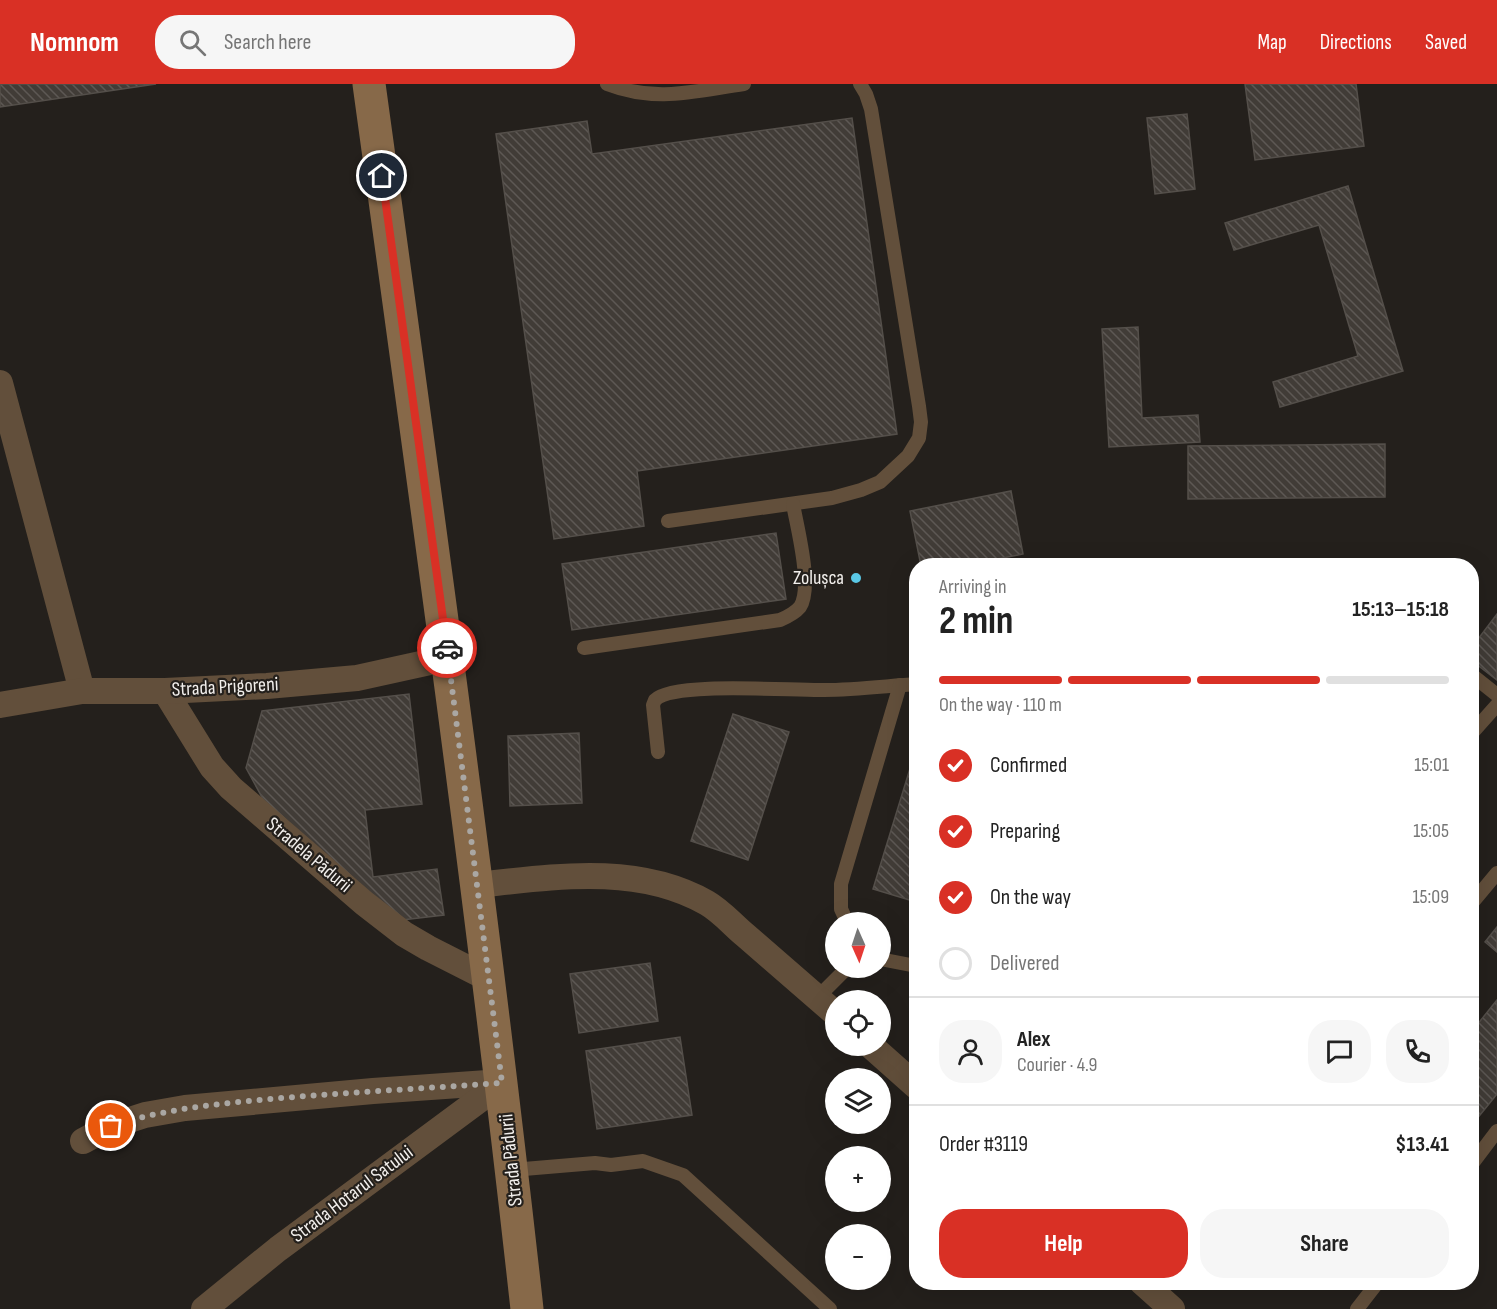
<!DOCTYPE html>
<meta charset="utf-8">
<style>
:root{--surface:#fff;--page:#f6f6f6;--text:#222;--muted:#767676;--line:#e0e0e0;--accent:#d93025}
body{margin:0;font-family:"Sofia Sans Condensed",sans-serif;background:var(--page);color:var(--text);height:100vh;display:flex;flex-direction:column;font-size:22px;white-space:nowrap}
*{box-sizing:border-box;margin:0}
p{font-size:20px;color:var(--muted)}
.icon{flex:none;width:33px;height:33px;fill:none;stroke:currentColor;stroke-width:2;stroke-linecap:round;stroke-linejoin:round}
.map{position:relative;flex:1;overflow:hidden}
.sheet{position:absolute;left:909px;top:474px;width:570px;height:732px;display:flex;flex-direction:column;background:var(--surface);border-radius:24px;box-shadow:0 6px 24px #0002}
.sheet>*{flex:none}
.needle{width:39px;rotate:177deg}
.tools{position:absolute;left:825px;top:828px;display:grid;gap:12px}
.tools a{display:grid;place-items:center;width:66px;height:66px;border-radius:50%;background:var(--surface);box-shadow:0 6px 24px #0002;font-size:30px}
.pin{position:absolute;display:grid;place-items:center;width:51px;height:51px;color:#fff;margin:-26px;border:3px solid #fff;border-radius:50%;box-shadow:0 2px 6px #0007}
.courier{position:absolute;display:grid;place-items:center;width:60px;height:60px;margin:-30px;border:4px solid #d93025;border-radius:50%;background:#fff;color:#222;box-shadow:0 2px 8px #0007}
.summary em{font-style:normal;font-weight:700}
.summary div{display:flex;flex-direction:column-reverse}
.summary{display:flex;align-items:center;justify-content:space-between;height:102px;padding:0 30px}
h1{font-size:39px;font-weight:700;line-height:45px}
.bar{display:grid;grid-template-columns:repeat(4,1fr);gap:9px 6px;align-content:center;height:72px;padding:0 30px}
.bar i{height:8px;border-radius:4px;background:var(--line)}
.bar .selected{background:var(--accent)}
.bar p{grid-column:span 4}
.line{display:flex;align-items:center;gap:15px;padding:0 30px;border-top:2px solid var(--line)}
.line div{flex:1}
.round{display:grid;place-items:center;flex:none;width:63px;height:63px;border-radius:24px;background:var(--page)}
ol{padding:0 30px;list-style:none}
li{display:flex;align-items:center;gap:18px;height:66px}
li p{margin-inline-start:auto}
li .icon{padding:6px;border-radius:50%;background:var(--accent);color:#fff;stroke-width:4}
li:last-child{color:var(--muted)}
li i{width:33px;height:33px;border:3px solid var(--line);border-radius:50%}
.primary-button{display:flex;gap:12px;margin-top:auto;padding:12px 30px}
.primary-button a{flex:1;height:69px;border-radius:24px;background:var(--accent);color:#fff;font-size:24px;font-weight:700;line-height:69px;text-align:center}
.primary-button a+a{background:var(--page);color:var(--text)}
header{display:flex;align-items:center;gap:36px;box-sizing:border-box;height:84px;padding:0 30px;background:var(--accent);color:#fff}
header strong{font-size:28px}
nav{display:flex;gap:33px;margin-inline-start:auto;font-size:21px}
.search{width:420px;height:54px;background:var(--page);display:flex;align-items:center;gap:15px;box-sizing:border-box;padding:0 21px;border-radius:24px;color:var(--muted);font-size:22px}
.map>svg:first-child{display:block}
</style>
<header>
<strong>Nomnom</strong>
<div class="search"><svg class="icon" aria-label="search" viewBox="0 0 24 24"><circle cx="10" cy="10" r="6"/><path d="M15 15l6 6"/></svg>Search here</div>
<nav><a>Map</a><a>Directions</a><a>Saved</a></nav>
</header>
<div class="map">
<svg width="1497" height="1225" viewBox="0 0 1497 1225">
<defs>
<pattern id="building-back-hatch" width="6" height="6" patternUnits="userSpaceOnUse" patternTransform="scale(1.5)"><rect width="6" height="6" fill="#413c37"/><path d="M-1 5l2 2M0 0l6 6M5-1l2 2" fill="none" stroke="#5d5854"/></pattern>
</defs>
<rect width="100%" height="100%" fill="#24201c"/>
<g fill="url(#building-back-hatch)" stroke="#544f4a" stroke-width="1.5">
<path d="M0,0H156L0,23Z"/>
<path d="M1245,0H1356L1364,62L1255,76Z"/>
<path d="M1187,30L1195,105L1155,110L1147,34Z"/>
<path d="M852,34L897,350L637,387L644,442L554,455L496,50L587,37L592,70Z"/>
<path d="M1348,102L1403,287L1280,323L1273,298L1358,272L1319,141L1234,166L1225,139Z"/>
<path d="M1138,243L1142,334L1198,331L1200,358L1109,363L1102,245Z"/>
<path d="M1385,360V413L1188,415V362Z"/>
<path d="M1011,407L1023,470L962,482H921L910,427Z"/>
<path d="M776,449L786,515L572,546L562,480Z"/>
<path d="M1497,530V596L1472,577V563Z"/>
<path d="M409,610L422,720L365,726L373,793L437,785L444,831L402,836L275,737L246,684L262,627Z"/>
<path d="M733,630L789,648L748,776L691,757Z"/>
<path d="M579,649L582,719L510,722L508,652Z"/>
<path d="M916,665V818L873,805Z"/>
<path d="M1497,843V868L1485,858Z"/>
<path d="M650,879L658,937L579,949L570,890Z"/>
<path d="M1497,916V1010L1472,1041V947Z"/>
<path d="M680,953L692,1031L597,1045L586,967Z"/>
</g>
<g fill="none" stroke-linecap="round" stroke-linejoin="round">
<g stroke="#624f3b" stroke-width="14">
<path d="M607,0C656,19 695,7 744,0"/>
<path d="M668,437L832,414L861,406L880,398L908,372L919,354L921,338L919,322L871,25L866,10L860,0"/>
<path d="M584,564L780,536C787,533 795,529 800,523C813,503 797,443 793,420"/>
<path d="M1472,591L1497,611"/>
<path d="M1472,649L1497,621"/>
<path d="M658,668L653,621L655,616C673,597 793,607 824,606C855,606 886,602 916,600"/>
<path d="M1472,819L1497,789"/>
<path d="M847,838L841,825V800L900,601"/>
<path d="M880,875L916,882"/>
<path d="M817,914L847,884"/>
<path d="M1472,1080L1497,1047"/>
<path d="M512,1086L595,1079L611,1081L643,1077L683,1091L830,1225"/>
<path d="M1357,1225L1378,1198"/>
</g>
<g stroke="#624f3b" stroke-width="26">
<path d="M0,299L82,607"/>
<path d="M165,607L212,683L231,704L364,819L404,850L428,864L489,895"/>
<path d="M0,621L82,607H165L267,602L357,594L448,574"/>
<path d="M477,801C553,793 637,779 707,819C721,827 733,841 745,851C776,878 806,904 836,930"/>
<path d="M871,962L916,1002"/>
<path d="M83,1057L111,1042L145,1031L185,1024L373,1007L502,998"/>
<path d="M1142,1198L1172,1225"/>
<path d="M204,1225L278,1165L502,999"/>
</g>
<path stroke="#876949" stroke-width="33" d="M369,0C425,408 482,816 527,1225"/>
</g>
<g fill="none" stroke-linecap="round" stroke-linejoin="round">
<path stroke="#aaa7a3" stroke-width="6" stroke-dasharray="0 10.8" d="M111,1042C167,1024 224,1019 282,1014C356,1008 429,1004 502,999L447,564"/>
<path stroke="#d93025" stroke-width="8" d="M382,92L447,564"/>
</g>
<circle fill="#5ac8e6" stroke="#24201c" stroke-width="2" cx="856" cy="494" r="6"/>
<g text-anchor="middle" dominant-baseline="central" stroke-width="4.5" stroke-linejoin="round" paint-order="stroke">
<g font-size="20" fill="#f2efec" stroke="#24201c" text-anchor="end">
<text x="844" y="494">Zolușca</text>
</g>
<g font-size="20" fill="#f2efec" stroke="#24201c">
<text transform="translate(225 603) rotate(-3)">Strada Prigoreni</text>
<text transform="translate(309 771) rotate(40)">Stradela Pădurii</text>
<text transform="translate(511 1076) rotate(-96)">Strada Pădurii</text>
<text transform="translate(352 1110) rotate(-37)">Strada Hotarul Satului</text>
</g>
</g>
</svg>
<div class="tools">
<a><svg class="needle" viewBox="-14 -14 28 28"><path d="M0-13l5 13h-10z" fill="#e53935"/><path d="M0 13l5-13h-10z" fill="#767676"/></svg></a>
<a><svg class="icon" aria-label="locate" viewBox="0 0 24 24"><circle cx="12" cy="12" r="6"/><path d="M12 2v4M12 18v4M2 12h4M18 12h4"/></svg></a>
<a><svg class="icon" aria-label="layers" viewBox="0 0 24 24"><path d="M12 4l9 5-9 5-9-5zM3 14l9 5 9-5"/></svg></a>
<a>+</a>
<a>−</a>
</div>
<div class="pin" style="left:111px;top:1042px;background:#ea580c"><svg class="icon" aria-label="bag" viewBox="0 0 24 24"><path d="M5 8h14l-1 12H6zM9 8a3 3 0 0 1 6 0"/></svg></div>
<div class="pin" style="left:382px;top:92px;background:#1f2937"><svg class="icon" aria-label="home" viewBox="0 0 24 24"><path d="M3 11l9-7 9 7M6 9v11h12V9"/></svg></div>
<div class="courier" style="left:447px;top:564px"><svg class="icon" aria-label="car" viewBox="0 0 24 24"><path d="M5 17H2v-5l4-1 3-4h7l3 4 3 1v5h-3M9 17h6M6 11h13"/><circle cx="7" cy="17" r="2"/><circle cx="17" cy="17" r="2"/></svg></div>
<section class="sheet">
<div class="summary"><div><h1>2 min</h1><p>Arriving in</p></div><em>15:13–15:18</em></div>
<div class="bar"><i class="selected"></i><i class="selected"></i><i class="selected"></i><i></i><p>On the way · 110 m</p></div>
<ol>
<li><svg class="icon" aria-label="check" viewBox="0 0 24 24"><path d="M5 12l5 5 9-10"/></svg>Confirmed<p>15:01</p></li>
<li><svg class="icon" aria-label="check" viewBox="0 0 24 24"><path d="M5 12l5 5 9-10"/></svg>Preparing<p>15:05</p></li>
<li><svg class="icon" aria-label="check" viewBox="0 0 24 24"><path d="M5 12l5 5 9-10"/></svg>On the way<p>15:09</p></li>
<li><i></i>Delivered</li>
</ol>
<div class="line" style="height:108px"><a class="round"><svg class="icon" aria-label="person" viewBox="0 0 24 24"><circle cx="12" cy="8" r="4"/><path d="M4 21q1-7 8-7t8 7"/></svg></a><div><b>Alex</b><p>Courier · 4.9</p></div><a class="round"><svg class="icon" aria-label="chat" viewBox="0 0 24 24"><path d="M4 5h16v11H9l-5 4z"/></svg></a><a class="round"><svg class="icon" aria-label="phone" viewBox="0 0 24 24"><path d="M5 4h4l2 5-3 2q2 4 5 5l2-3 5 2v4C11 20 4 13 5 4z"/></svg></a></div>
<div class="line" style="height:78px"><div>Order #3119</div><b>$13.41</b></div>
<div class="primary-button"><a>Help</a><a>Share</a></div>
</section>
</div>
